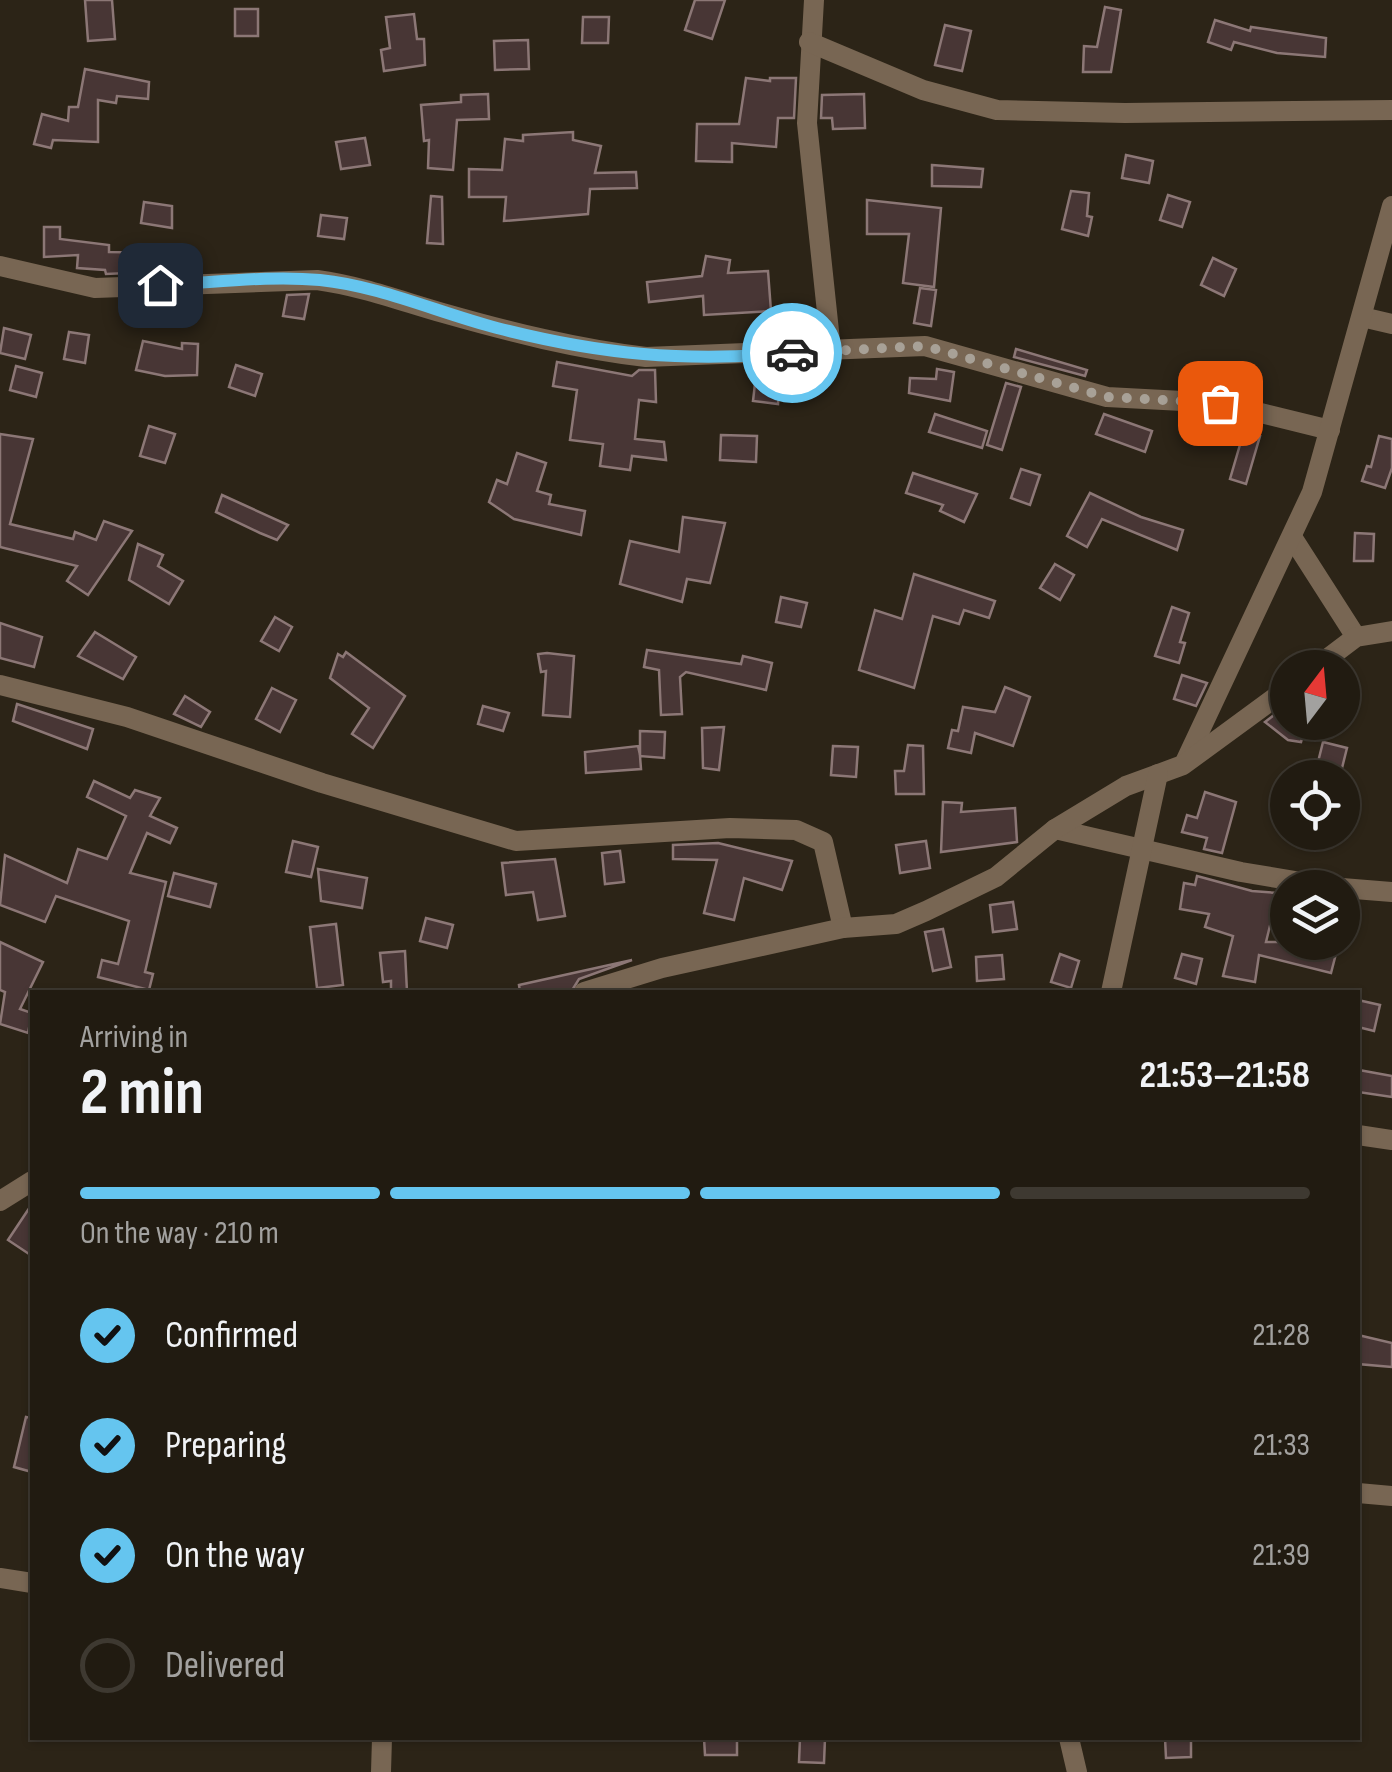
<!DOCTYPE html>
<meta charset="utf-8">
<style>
:root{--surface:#211b11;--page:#29241a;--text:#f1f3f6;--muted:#a2a19f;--line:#3e3931;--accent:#65c5ef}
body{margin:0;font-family:"Sofia Sans Condensed",sans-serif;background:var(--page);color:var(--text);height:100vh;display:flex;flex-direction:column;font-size:38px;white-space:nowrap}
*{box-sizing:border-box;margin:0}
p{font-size:32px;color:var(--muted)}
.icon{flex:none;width:55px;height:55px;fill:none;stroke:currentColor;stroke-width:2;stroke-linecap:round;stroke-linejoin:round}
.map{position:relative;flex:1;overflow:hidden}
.sheet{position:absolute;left:30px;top:990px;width:1330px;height:750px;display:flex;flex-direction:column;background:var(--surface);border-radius:0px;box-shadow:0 2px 8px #0004,0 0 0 2px var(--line)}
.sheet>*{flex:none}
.needle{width:65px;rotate:16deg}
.controls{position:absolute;left:1270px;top:650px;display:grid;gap:20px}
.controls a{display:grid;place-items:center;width:90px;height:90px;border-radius:50%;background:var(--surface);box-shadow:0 2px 8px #0004,0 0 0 2px var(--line);font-size:50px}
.pin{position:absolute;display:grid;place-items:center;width:85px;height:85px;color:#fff;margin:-42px;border-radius:20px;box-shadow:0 5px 15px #0006}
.courier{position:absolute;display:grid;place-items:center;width:100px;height:100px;margin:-50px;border:8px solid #65c5ef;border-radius:50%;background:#fff;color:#222;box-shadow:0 2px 12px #0007}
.headline em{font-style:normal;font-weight:700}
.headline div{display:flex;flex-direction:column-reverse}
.headline{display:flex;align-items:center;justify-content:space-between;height:170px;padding:0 50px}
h1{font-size:65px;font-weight:700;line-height:75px}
.bar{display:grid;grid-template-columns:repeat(4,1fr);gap:15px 10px;align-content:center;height:120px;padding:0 50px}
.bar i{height:12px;border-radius:8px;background:var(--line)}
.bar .active{background:var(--accent)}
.bar p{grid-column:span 4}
ol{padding:0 50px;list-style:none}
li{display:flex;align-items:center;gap:30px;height:110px}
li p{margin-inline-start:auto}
li .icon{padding:10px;border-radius:50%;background:var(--accent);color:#111;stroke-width:4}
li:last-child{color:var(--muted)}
li i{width:55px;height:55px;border:5px solid var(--line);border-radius:50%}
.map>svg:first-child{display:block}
</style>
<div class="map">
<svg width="1392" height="1772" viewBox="0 0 1392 1772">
<rect width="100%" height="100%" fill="#2c2417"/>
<g fill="#483635" stroke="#8c7776" stroke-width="2.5">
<path d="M85,0H112L115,39L88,41Z"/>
<path d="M695,0H725L712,39L685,30Z"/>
<path d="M1105,7L1121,10L1111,72H1083L1084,46L1097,47Z"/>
<rect x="235" y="9" width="23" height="27"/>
<path d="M414,14L417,39H424L425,65L384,71L381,50L390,48L386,17Z"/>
<path d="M583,17H609L608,43H582Z"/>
<path d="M1215,20L1250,31L1251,27L1326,38L1325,57L1277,53L1234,42L1231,50L1208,42Z"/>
<path d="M945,25L971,31L962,71L935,65Z"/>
<path d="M528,40L529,69L495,70L494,41Z"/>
<path d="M85,69L149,82L148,99L117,96L116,103L98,100V142L53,140L51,148L34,144L42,114L68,121L69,107H78Z"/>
<path d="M746,78L770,81V78H796L794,118H778L776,147L732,143V162L696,161L697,124H739Z"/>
<path d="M488,94L489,119L457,120L453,170L428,168L429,140L424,141L421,105L461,102V95Z"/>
<path d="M864,94L865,128L833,129L832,118H821L822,95Z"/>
<path d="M573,132V140L601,146L595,173L636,172L637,188L590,189L588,214L504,221L506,197H469V169L502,170L505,139L523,141V135Z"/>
<path d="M365,138L370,165L341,169L336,142Z"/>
<path d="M1126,155L1153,161L1149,183L1122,178Z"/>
<path d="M932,165L983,169L981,187L932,186Z"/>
<path d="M1071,191L1089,193L1087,216L1092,217L1088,236L1062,229Z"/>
<path d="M1168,195L1190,202L1182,227L1160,220Z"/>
<path d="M431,196L442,197L443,244L427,243Z"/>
<path d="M867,200L941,208L934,287L903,283L909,234H867Z"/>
<path d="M144,202L172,206V228L141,223Z"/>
<path d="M321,215L347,218L344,239L318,236Z"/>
<path d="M44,227H60V239L109,245V252L173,253V271L106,274L105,270L77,268L78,255L44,257Z"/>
<path d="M706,256L730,260L728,273L768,271L771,311L704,315L703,296L649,302L647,282L702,276Z"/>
<path d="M1213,258L1236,269L1224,296L1201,285Z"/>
<path d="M920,288L936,290L931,326L914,323Z"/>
<path d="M309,294L304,319L283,316L287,295Z"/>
<path d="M803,320L814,321L816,337L763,339L762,332L803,326Z"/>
<path d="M4,328L31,335L25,359L0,353Z"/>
<path d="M69,332L89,335L85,363L64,359Z"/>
<path d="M143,341L182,349V343L198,344L197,375L165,376L136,370Z"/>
<path d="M1016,349L1087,370L1085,376L1014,357Z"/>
<path d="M557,362L632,376L639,370H655L656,402L639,400L635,439L664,442L666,460L632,456L630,470L600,466L603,444L570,440L577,390L553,386Z"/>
<path d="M236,365L262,374L255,396L229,387Z"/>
<path d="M16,366L42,373L36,397L10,390Z"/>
<path d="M937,369L954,372L950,401L909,393L910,378L936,379Z"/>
<path d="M756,375L780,377L778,404L753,401Z"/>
<path d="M1006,383L1021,387L1002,450L987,445Z"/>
<path d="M935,414L987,431L982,448L929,432Z"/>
<path d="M1104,414L1152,431L1145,452L1096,434Z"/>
<path d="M149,426L175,434L165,463L140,456Z"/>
<path d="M1244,431L1260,436L1246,484L1230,479Z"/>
<path d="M0,434L33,439L10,524L73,539L75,532L96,540L104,521L132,531L88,595L67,581L77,566L0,547Z"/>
<path d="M721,435L757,436L756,462L720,460Z"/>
<path d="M1379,436L1392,439V468L1385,488L1362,481L1367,466L1371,467Z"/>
<path d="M517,453L546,463L537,491L551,495L549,504L585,511L581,535L514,519L489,502L497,480L507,484Z"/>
<path d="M1021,469L1040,475L1030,505L1011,498Z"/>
<path d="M913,473L977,494L964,522L940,511L943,505L906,493Z"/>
<path d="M1090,493L1141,517L1183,530L1177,550L1102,519L1087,547L1067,536Z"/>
<path d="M222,495L288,525L277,540L260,533L216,512Z"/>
<path d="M683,517L725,523L710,583L687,579L682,602L620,584L630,541L679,552Z"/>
<path d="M1355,533L1374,534L1373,561H1354Z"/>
<path d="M138,544L163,555L158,566L183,581L169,604L129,580Z"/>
<path d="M1055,564L1074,575L1060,600L1040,588Z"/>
<path d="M914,574L995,601L989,618L964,610L959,624L933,616L914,688L859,670L875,610L902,619Z"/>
<path d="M781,597L807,603L801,627L776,622Z"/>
<path d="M1172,607L1189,613L1180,642L1185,643L1179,663L1155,656Z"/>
<path d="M275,617L292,627L279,651L261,641Z"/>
<path d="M0,623L42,637L34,667L0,658Z"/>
<path d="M95,632L136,657L123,679L78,656Z"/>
<path d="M647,650L741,664L743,656L772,663L766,690L686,672L680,677L682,714L661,715L659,670L644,667Z"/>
<path d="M346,652L405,696L373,748L352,734L369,708L330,678L338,654L343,657Z"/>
<path d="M547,653L574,656L570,717L543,715L546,671L541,672L538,654Z"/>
<path d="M1182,675L1207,683L1196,706L1174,699Z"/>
<path d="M1005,687L1030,697L1013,746L975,733L971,753L948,748L952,730L958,731L963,707L995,712Z"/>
<path d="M272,688L296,700L280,732L256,719Z"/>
<path d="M185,696L210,712L201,727L174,714Z"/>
<path d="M17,704L93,729L87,749L13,721Z"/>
<path d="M483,706L509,713L503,731L478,724Z"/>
<path d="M1278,712L1288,722L1306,726L1301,742L1288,740L1265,722Z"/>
<path d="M724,727L719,770L703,768L702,728Z"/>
<path d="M640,731L665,732L664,758L640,756L641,769L586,773L585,752L638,746L640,755Z"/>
<path d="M1323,742L1347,748L1342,768L1318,762Z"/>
<path d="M908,745L923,746L924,794H896L895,771H904Z"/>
<path d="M833,746L858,747L856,777L831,775Z"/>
<path d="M94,781L130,798L135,790L160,798L150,816L177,828L170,843L147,833L130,873L166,882L145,972L153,974L149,990L98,977L102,960L118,964L129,921L56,896L45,922L0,905L5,855L67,883L78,849L107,859L126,816L87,797Z"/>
<path d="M1205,792L1236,802L1222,853L1204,849L1207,838L1182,832L1187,815L1197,818Z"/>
<path d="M943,802L962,803L961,812L1015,808L1017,842L941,852Z"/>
<path d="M293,841L318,847L311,877L286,872Z"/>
<path d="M926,841L930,868L900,873L896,845Z"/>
<path d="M718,843L792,861L782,890L744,878L734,920L704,913L717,860L673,859V845Z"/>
<path d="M620,851L624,882L605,884L602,853Z"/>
<path d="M555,859L565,916L538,920L533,892L506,895L502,863Z"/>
<path d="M318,869L367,878L362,908L321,901Z"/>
<path d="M174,873L216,884L210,907L168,896Z"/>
<path d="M1197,876L1252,891L1278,893L1266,942H1339L1331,973L1259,955L1255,982L1223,976L1233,936L1205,927L1209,914L1180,909L1184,883L1195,885Z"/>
<path d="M1013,902L1017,929L993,932L990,905Z"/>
<path d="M426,918L453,925L447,948L420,941Z"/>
<path d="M336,924L343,985L317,988L310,927Z"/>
<path d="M943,929L951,967L933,971L925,932Z"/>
<path d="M0,942L43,962L20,1009L32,1013L28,1033L0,1024L5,992L0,990Z"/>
<path d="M405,951L407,992H391V981L383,982L380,953Z"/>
<path d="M1060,954L1079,961L1071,988L1051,982Z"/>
<path d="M1182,954L1202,959L1196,984L1175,978Z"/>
<path d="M1002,955L1004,979L977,981L976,957Z"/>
<path d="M632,960L579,979L571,992H520L519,985Z"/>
<path d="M1358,1000L1380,1005L1374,1031L1358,1027Z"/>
<path d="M1359,1070L1392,1076V1097L1358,1092Z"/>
<path d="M32,1204V1256L8,1240Z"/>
<path d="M1358,1335L1392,1343V1367L1358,1364Z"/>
<path d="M26,1417L32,1418V1472L14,1467Z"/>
<path d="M704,1738H737V1755H705Z"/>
<path d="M800,1738H825L824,1763L799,1762Z"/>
<path d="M1165,1738H1191V1757L1166,1758Z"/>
</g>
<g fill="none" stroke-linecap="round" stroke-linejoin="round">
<g stroke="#786653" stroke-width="20">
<path d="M814,0L807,123L831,350"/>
<path d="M809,42L923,90L997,110L1125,113L1392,110"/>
<path d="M0,266L95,288L317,280C361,286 401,301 443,313C510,332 577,349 646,357L925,346L1107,397L1220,403L1330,430"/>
<path d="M1362,317L1392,324"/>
<path d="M1292,537L1356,637"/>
<path d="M1315,668L1356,637L1392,631"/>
<path d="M0,685L127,717L322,783L516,841L730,828L796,830L823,842L843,928"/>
<path d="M1186,760L1312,492L1392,206"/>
<path d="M1055,829L1241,872L1337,888"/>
<path d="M1342,888L1392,892"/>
<path d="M584,992L662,968L843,928L896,924L926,911L996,877L1055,829L1126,786L1183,765L1288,688"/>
<path d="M1111,992L1158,774"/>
<path d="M1358,1135L1392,1140"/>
<path d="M0,1201L32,1181"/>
<path d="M1358,1493L1392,1496"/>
<path d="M0,1578L32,1583"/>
<path d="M1069,1738L1077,1772"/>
<path d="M381,1772L382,1738"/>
</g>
</g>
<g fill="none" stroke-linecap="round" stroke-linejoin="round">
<path stroke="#a8a197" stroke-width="10" stroke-dasharray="0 18" d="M792,353L925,346L1107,397L1220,403"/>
<path stroke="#65c5ef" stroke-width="12" d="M160,285C212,283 268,275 320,280C380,286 439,313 497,328C602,355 684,362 792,353"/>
</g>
</svg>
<div class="controls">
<a><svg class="needle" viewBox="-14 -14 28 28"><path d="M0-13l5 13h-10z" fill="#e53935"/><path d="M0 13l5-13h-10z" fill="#a2a19f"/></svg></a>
<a><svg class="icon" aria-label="locate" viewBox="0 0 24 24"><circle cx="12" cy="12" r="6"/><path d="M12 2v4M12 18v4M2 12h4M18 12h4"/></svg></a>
<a><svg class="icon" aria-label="layers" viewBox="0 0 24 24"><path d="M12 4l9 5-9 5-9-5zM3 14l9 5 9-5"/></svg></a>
</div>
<div class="pin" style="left:1220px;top:403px;background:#ea580c"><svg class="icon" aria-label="bag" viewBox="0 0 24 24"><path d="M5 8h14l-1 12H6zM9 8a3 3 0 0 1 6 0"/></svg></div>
<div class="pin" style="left:160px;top:285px;background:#1f2937"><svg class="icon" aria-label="home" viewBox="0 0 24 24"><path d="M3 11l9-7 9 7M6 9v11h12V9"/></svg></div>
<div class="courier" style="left:792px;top:353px"><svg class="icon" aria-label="car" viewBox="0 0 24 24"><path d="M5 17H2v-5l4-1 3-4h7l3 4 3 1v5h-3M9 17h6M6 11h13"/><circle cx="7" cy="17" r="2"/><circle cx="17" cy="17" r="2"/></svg></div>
<section class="sheet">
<div class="headline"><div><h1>2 min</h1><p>Arriving in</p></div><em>21:53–21:58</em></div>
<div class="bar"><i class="active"></i><i class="active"></i><i class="active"></i><i></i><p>On the way · 210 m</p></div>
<ol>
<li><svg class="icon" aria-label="check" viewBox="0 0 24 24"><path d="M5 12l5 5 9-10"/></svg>Confirmed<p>21:28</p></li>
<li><svg class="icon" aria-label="check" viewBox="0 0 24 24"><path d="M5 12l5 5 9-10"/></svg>Preparing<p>21:33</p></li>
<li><svg class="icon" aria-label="check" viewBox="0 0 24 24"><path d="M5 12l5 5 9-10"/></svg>On the way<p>21:39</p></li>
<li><i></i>Delivered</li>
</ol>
</section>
</div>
